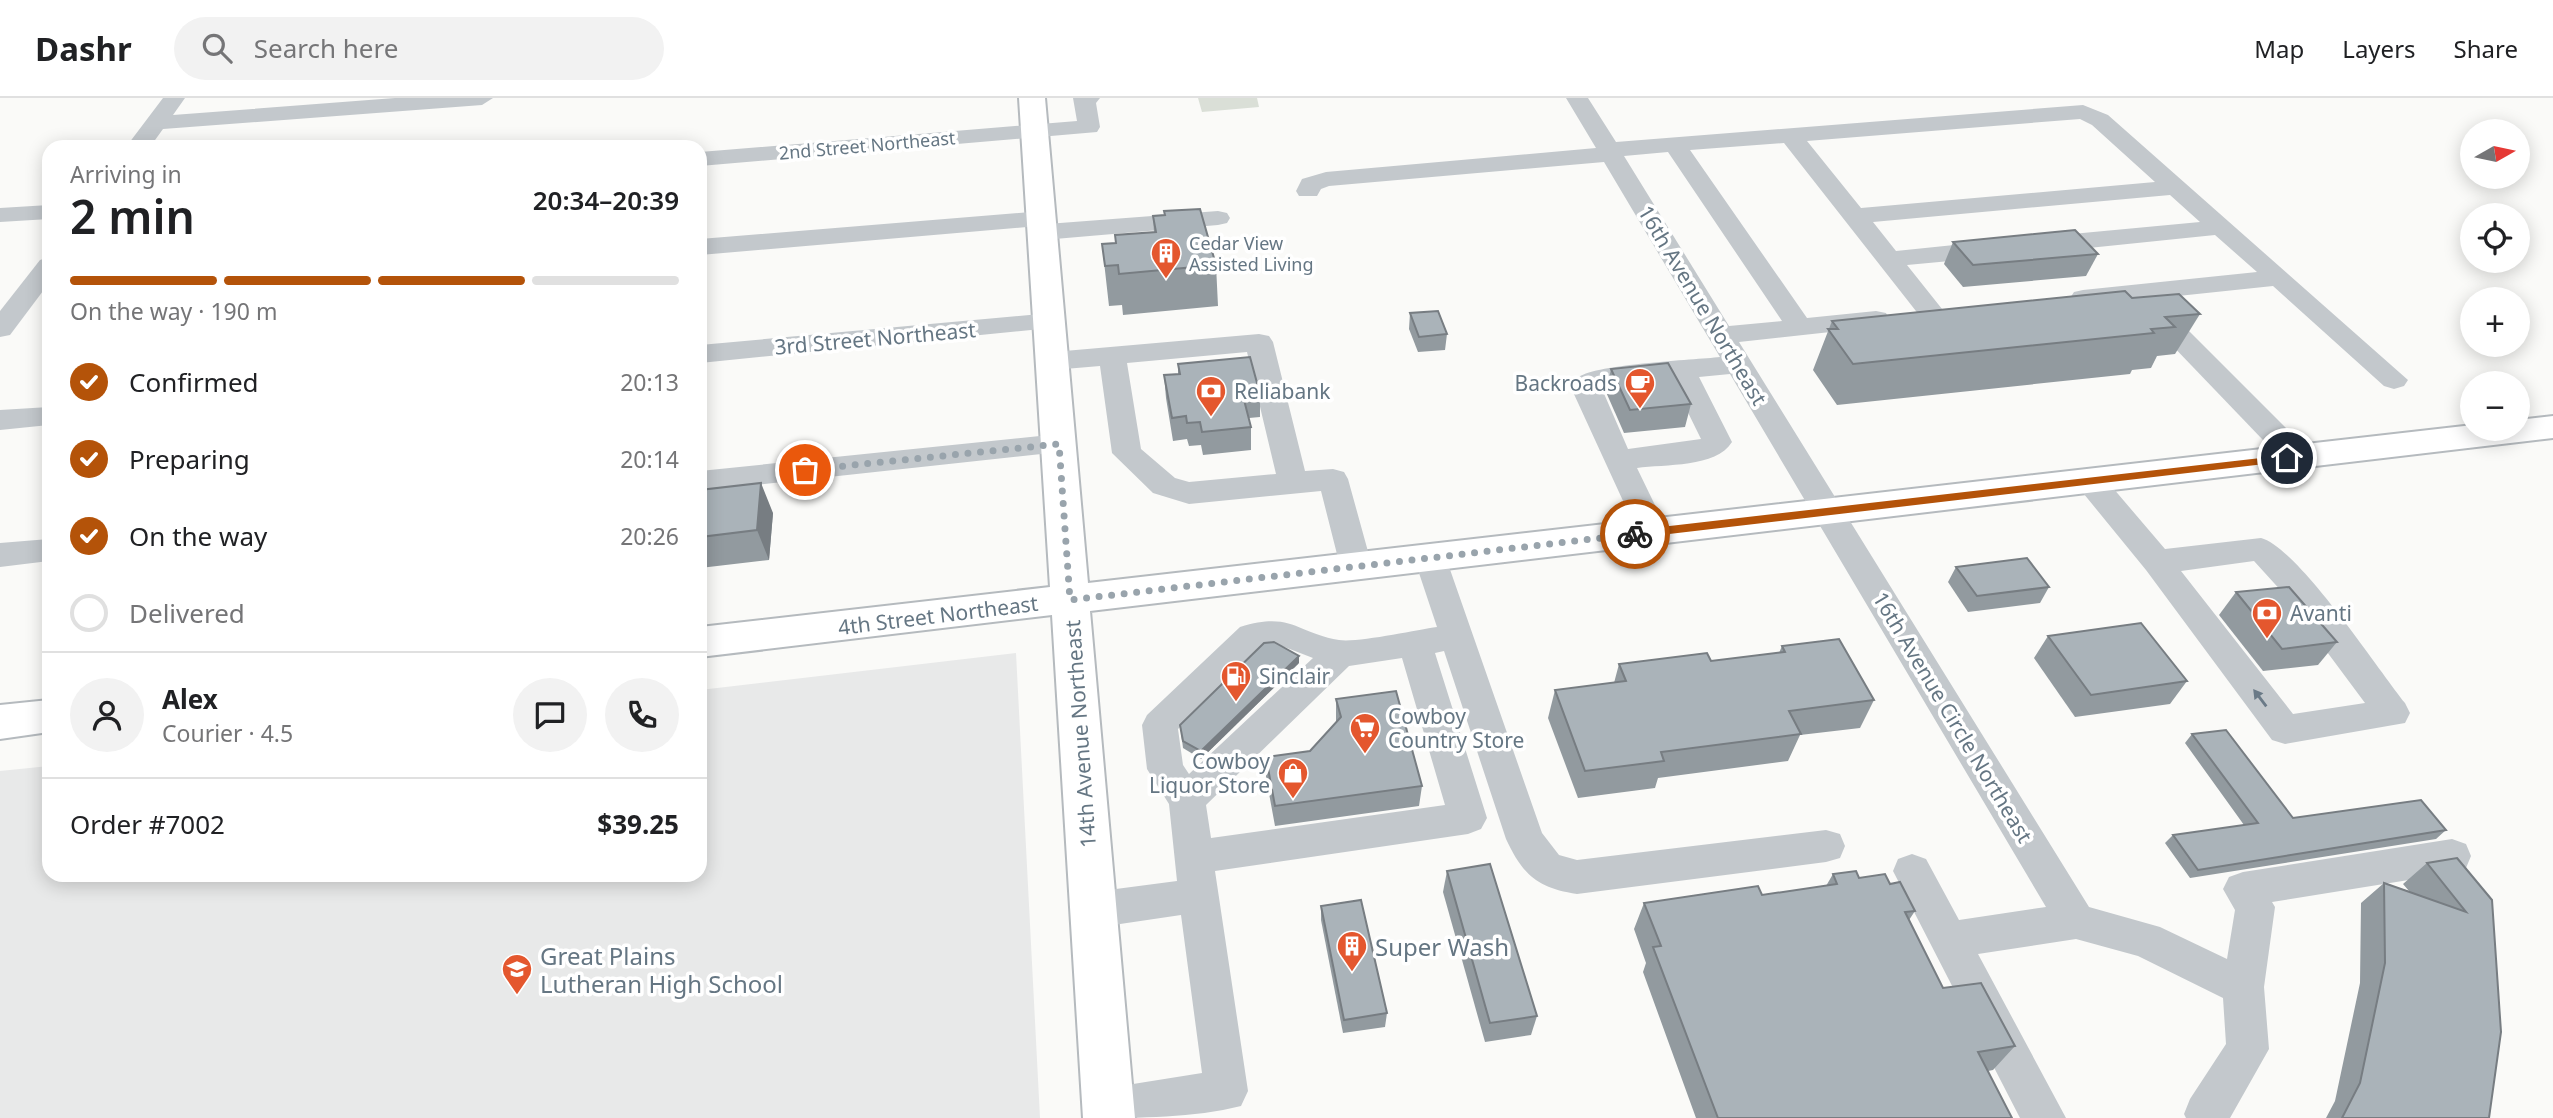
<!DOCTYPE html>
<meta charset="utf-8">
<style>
:root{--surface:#fff;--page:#f2f2f2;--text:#202124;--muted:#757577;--line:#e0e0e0;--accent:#b45309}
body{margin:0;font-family:"Noto Sans",sans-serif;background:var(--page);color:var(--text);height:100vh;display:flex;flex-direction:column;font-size:26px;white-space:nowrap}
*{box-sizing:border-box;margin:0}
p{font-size:23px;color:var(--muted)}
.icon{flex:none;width:38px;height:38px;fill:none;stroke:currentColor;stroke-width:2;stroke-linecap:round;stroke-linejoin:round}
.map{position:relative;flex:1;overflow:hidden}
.sheet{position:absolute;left:42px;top:42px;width:665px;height:742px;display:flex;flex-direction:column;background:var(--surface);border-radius:21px;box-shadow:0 4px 18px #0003}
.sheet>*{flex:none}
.needle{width:46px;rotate:81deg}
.fabs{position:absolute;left:2460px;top:21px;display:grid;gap:14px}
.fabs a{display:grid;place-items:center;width:70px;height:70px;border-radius:50%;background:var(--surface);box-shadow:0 4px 18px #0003;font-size:35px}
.pin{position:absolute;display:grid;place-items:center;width:60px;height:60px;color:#fff;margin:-30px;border:4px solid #fff;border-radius:50%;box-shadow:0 2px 7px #0007}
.courier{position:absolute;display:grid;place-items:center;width:70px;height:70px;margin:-35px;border:5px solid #b45309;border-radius:50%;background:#fff;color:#222;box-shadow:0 2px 9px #0007}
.head em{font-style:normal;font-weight:600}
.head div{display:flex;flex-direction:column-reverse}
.head{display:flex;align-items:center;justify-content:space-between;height:119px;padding:0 28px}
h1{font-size:46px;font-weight:600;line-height:52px}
.bar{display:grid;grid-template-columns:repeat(4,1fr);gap:10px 7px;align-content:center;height:84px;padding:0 28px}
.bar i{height:9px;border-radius:5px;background:var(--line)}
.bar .on{background:var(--accent)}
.bar p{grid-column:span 4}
.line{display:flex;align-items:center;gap:18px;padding:0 28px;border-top:2px solid var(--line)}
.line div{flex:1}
.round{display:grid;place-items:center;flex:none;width:74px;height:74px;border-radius:37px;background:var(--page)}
ol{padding:0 28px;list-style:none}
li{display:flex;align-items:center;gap:21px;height:77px}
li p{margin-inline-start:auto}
li .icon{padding:7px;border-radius:50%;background:var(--accent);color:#fff;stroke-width:4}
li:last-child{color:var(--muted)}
li i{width:38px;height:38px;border:4px solid var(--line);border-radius:50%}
header{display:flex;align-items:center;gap:42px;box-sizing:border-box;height:98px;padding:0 35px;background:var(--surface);border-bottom:2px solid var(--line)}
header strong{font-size:33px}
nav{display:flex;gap:38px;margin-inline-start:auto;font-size:24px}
.search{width:490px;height:63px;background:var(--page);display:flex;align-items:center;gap:18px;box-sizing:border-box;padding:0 24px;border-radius:38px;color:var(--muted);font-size:26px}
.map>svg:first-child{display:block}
</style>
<header>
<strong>Dashr</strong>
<div class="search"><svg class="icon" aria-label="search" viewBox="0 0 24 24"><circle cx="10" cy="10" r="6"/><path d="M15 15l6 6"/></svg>Search here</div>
<nav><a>Map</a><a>Layers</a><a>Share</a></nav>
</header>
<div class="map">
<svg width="2553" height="1020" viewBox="0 0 2553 1020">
<rect width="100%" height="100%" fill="#fafaf8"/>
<path fill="#e8e9e9" d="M1016,555L1040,1020H0V673L49,668V777H700V592Z"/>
<path fill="#dadfd7" d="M1198,0H1257L1259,9L1202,14Z"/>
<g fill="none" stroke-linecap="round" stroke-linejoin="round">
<g stroke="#b5babe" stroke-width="4">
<g id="major">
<path d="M1019,0H1045L1088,485L2473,327V331H2518V322L2553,318V340L1090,513L1135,1020H1083L1052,517L700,559V529L1050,489Z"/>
<path d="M49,602V634L0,641V607Z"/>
</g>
</g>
<g fill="#c3c8cc" fill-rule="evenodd">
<path d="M163,0H185L173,17L395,0H493L482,7L163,31L150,49H126Z"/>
<path d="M1073,0H1100L1096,5L1100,29L1097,34L700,68V54L1077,23Z"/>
<path d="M1566,0H1588L1616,44L2083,7L2108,17L2408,282L2404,288L2394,291L2384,288L2273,188L2083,208L2074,206L2070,200L2074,194L2083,192L2257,174L2215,137L2040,155L2031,152L2027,147L2031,142L2040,139L2200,124L2170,97L1873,124L1896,153L1993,143L2002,146L2006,151L2002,156L1993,159L1907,167L1946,216L1943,222H1923L1784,45L1690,52L1807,220L1876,213L1886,215L1889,221L1886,227L1876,229L1739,244L2089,809L2160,829L2227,861L2235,812L2223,791L2229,779L2243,774L2452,741L2466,746L2471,758L2466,770L2452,775L2272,804L2275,809L2264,889L2269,951L2230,1020H2186L2184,1016L2190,1001L2226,946L2223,900L2138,858L2076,841L1978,856L2066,1020H2020L1893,773L1898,761L1912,756L1926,761L1959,822L2046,809L1730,276L1699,279L1732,344C1716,370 1665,366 1637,370L1668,434L1663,442L1652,445L1641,442L1573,294C1573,289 1574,283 1579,279C1597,266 1693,262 1720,259L1604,64L1329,88L1321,91L1317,98H1299L1296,93L1302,81L1326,74L1596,50ZM2080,21L2092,27L2155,84L1861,110L1807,43ZM1668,54L1782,223L1729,228L1624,58ZM1672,282L1701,341L1628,351L1602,291Z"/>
<path d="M49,107V121L0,124V110Z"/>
<path d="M1042,113L1051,115L1054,120L1047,126L1218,113L1227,115L1230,120L1227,125L1218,127L1043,142L1034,139L1030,134L1038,128L700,157V141Z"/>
<path d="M49,159V185L10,237L0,239V213L40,162Z"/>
<path d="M2153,204L2162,206L2308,352L2312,359L2308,366L2297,369L2286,366L2144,218L2140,212L2144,206Z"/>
<path d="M1051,215L1061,217L1065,223L1061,229L700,265V247Z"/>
<path d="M1259,236L1269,238L1273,244L1305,373L1333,371L1344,374L1348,381L1372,468L1367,476L1356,480L1345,476L1340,468L1321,393L1189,406L1153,395L1112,355L1100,268L1053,272L1043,269L1039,263L1043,257L1053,254ZM1247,254L1276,376L1189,384L1175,380L1141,351L1127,265Z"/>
<path d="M49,309V327L0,332V312Z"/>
<path d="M1059,336L1069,339L1074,346L1069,353L700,393V373Z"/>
<path d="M2090,373L2101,376L2165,451L2261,440C2298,450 2377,570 2405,605L2410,615L2405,625L2285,646L2272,642L2146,472L2079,390L2075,383L2079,376ZM2254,463L2284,496L2365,605L2293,616L2181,473Z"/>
<path d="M49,441V463L0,469V445Z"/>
<path d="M1430,448L1441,452L1446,460L1542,735L1559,757L1577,762L1826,732L1840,736L1845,748L1840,760L1826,764L1577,796C1537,790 1523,777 1506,741L1444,553L1435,555L1487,720L1481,731L1468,736L1215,773L1248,993L1241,1008C1194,1020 1139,1020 1089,1020L1086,1012L1092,997L1108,990L1202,975L1181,817L1093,830L1079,825L1073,812L1079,799L1093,794L1177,783L1169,706L1147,671L1142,627L1147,617L1240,529C1292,513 1296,535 1339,542C1357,545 1416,532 1437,529L1414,460L1419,452ZM1282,548L1313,560L1189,676L1183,667L1178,631L1261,550ZM1402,560L1445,707L1211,740L1206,707L1349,568Z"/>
</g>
<use href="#major" fill="#fff" fill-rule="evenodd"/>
</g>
<g fill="#929a9f">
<path d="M1164,113L1216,167L1218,208L1123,217L1122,207L1109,208L1102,146L1116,145L1154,135L1153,118L1164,117Z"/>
<path d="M1953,144L2098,156L2086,178L1963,189L1944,166Z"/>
<path d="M2132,200L2200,216L2175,256L2157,258L2151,270L2132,272L2130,276L1837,307L1813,272L1832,223Z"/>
<path d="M1410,215L1447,236L1445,252L1418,254L1409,231Z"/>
<path d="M1178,266L1260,296V319L1249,320L1251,329V352L1203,357L1201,347L1189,348L1187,341L1173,343L1166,300L1164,277L1178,276Z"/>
<path d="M1611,271L1691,306L1685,329L1624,335L1606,294Z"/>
<path d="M700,392L773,415L769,462L700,470Z"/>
<path d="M1956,469L2049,489L2040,505L1968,514L1948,484Z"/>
<path d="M2236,494L2337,544L2318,567L2263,573L2219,517Z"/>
<path d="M2048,538L2187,583L2170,606L2075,619L2034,560Z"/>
<path d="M1782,548L1874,602L1860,630L1800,637L1788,663L1658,680L1655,690L1578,700L1548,620L1555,592L1614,585L1619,566L1711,563L1779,555Z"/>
<path d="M1299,565L1201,661L1183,650L1180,627Z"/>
<path d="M1336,601L1422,688L1419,708L1275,728L1266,679V659L1310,653L1336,624Z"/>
<path d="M2192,636L2293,720L2446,732L2436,741L2190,780L2165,745L2173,737L2244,727L2185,645Z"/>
<path d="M2427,765L2492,802L2489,1020H2326L2335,1003L2360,885L2361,805L2384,785L2409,793L2403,786Z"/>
<path d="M1447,773L1537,918L1531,937L1485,944L1443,794Z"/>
<path d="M1833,776L1859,780L1890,786L1915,813L1909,822L1943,890L2015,948L1993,972L1988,973L2012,1020H1696L1643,874L1646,865L1634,831L1644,805L1762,797L1826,788Z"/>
<path d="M1321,808L1387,915L1385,929L1343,935L1321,822Z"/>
</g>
<g fill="#777d82">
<path d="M761,385L773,415L769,462L757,432Z"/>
<path d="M1299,558V565L1201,661V653Z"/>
</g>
<g fill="#aab3b9" stroke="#777d82" stroke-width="2">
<path d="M1200,111L1216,167L1119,176L1118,167L1105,168L1102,146L1116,145L1115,137L1156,134L1153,118L1165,117L1164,113Z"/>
<path d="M2075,132L2098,156L1973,167L1953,144Z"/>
<path d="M2125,193L2132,200L2179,196L2200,216L2165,219L2175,229L2151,231L2154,235L1853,266L1828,231H1838L1832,223Z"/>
<path d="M1438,213L1447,236L1419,239L1410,215Z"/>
<path d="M1250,259L1260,296L1243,298L1251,329L1202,334L1200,324L1187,325L1186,318L1172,320L1164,277L1180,276L1178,266Z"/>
<path d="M1668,265L1691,306L1630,312L1611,271Z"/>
<path d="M761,385L757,432L700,439V392Z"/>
<path d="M2027,460L2049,489L1977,498L1956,469Z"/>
<path d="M2289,489L2337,544L2282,551L2236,494Z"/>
<path d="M2141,525L2187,583L2091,597L2048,538Z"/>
<path d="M1839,541L1874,602L1789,613L1801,636L1661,654L1664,663L1585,673L1555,592L1626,583L1619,566L1707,555L1711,563L1785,554L1782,548Z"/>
<path d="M1274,544L1299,558L1201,653L1183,643L1180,627L1264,545Z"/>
<path d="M1396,593L1422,688L1275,708L1266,659L1310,653L1341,619L1336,601Z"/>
<path d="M2226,632L2293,720L2421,702L2446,732L2198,772L2173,737L2258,725L2192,636Z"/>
<path d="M2457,760L2492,802L2501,934L2489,1020H2342L2360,985L2385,865L2384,785L2466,814L2427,765Z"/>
<path d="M1490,766L1537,918L1490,925L1447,773Z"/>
<path d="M1856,773L1859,780L1885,776L1890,786L1900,784L1915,813L1905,814L1943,890L1981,885L2015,948L1978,954L2012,1020H1718L1653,849L1661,848L1644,805L1758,788L1762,797L1837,786L1833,776Z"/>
<path d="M1361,802L1387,915L1344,922L1321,808Z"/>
</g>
<defs><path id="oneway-solid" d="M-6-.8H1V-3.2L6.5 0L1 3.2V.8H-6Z" transform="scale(1.75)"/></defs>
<use fill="#6a7a87" href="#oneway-solid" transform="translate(2260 600) rotate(-127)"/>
<path fill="#b45309" d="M2287,357L2290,358V363L1635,440L1629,436L1635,432Z"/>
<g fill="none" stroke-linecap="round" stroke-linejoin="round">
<path stroke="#99a4ac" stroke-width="7" stroke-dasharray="0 12.6" d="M805,372L1059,346L1070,502L1635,436"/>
</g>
<defs>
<g id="building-pin" transform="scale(1.575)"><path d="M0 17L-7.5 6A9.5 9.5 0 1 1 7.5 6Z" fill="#e4572e" stroke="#fff"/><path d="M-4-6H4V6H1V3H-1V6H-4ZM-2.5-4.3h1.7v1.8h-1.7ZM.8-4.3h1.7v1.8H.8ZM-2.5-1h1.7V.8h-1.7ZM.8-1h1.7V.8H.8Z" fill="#fff"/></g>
<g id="cafe-pin" transform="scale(1.575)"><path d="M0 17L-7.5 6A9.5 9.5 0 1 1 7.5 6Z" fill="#e4572e" stroke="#fff"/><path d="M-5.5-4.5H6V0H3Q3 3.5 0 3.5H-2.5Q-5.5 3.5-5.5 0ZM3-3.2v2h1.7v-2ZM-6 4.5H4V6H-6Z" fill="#fff"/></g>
<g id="bank-pin" transform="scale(1.575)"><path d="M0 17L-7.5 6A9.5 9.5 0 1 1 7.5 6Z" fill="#e4572e" stroke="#fff"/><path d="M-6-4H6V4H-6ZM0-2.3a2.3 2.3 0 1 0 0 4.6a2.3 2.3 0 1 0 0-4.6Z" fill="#fff"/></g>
<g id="fuel-pin" transform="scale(1.575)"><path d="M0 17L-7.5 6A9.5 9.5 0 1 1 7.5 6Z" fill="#e4572e" stroke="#fff"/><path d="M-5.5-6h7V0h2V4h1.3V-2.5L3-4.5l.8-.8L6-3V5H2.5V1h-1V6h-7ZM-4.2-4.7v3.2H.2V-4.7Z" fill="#fff"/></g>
<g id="supermarket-pin" transform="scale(1.575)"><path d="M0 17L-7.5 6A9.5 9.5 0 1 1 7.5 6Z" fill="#e4572e" stroke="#fff"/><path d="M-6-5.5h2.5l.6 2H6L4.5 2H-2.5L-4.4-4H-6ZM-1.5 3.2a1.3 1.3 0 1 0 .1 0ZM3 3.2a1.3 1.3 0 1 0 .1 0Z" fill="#fff"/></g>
<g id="shop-pin" transform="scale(1.575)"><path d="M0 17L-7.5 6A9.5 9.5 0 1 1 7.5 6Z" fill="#e4572e" stroke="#fff"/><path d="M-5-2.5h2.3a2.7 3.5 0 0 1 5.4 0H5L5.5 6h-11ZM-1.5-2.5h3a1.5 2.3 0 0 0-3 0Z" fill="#fff"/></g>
<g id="school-pin" transform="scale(1.575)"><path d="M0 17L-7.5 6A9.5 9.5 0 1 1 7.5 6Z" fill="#e4572e" stroke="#fff"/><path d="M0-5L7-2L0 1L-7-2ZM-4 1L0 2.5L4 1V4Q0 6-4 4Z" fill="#fff"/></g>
</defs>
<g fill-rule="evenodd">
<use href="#building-pin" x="1166" y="155"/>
<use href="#cafe-pin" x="1640" y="285"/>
<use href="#bank-pin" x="1211" y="293"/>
<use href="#bank-pin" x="2267" y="515"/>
<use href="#fuel-pin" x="1236" y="578"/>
<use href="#supermarket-pin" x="1365" y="630"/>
<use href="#shop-pin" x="1293" y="675"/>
<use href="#building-pin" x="1352" y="848"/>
<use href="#school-pin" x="517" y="871"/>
</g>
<g text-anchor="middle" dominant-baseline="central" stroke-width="7" stroke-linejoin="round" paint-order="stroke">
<g font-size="18" fill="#657683" stroke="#fff">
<text transform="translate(867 47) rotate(-5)">2nd Street Northeast</text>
</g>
<g font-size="18" fill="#657683" stroke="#fff" text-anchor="start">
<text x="1189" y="145">Cedar View<tspan x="1189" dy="21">Assisted Living</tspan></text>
</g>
<g font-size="21" fill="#657683" stroke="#fff">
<text transform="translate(1703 207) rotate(59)">16th Avenue Northeast</text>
<text transform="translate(875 240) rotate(-5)">3rd Street Northeast</text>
<text transform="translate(938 517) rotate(-7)">4th Street Northeast</text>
<text transform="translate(1953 619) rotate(59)">16th Avenue Circle Northeast</text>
<text transform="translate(1080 636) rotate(-94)">14th Avenue Northeast</text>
</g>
<g font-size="21" fill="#657683" stroke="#fff" text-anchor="start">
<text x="1617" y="285" text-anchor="end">Backroads</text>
<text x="1234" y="293">Reliabank</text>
<text x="2290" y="515">Avanti</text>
<text x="1259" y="578">Sinclair</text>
<text x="1388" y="618">Cowboy<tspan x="1388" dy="24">Country Store</tspan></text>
<text x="1270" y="663" text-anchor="end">Cowboy<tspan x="1270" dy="24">Liquor Store</tspan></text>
</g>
<g font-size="24" fill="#657683" stroke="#fff" text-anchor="start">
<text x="1375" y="848">Super Wash</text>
<text x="540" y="857">Great Plains<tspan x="540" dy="28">Lutheran High School</tspan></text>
</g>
</g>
</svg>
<div class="fabs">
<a><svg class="needle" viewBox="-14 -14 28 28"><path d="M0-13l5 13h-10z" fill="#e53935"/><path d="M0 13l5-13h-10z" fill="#757577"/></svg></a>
<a><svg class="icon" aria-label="locate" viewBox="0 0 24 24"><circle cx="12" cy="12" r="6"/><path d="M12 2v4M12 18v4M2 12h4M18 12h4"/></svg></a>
<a>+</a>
<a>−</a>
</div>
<div class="pin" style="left:805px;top:372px;background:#ea580c"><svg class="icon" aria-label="bag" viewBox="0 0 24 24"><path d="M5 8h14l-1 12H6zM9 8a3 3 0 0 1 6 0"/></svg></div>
<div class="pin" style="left:2287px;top:360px;background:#1f2937"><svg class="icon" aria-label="home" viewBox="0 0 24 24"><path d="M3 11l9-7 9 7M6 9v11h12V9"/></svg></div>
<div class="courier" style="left:1635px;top:436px"><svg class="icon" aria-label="bike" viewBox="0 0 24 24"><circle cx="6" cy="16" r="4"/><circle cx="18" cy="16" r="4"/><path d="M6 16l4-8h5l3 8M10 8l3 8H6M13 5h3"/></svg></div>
<section class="sheet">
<div class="head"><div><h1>2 min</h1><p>Arriving in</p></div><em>20:34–20:39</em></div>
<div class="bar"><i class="on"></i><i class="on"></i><i class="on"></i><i></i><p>On the way · 190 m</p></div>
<ol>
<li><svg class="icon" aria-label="check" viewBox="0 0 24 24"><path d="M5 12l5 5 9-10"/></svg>Confirmed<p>20:13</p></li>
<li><svg class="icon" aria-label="check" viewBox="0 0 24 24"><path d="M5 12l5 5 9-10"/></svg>Preparing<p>20:14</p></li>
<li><svg class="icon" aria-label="check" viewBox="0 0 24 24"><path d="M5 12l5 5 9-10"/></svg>On the way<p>20:26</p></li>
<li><i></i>Delivered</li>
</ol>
<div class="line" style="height:126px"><a class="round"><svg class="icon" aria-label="person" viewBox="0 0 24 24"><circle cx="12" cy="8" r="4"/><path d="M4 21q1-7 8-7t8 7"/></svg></a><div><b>Alex</b><p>Courier · 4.5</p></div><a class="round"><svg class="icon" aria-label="chat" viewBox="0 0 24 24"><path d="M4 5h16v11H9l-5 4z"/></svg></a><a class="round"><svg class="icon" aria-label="phone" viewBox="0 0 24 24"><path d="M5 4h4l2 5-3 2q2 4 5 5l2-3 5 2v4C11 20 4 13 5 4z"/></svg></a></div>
<div class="line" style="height:91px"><div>Order #7002</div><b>$39.25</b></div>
</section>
</div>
